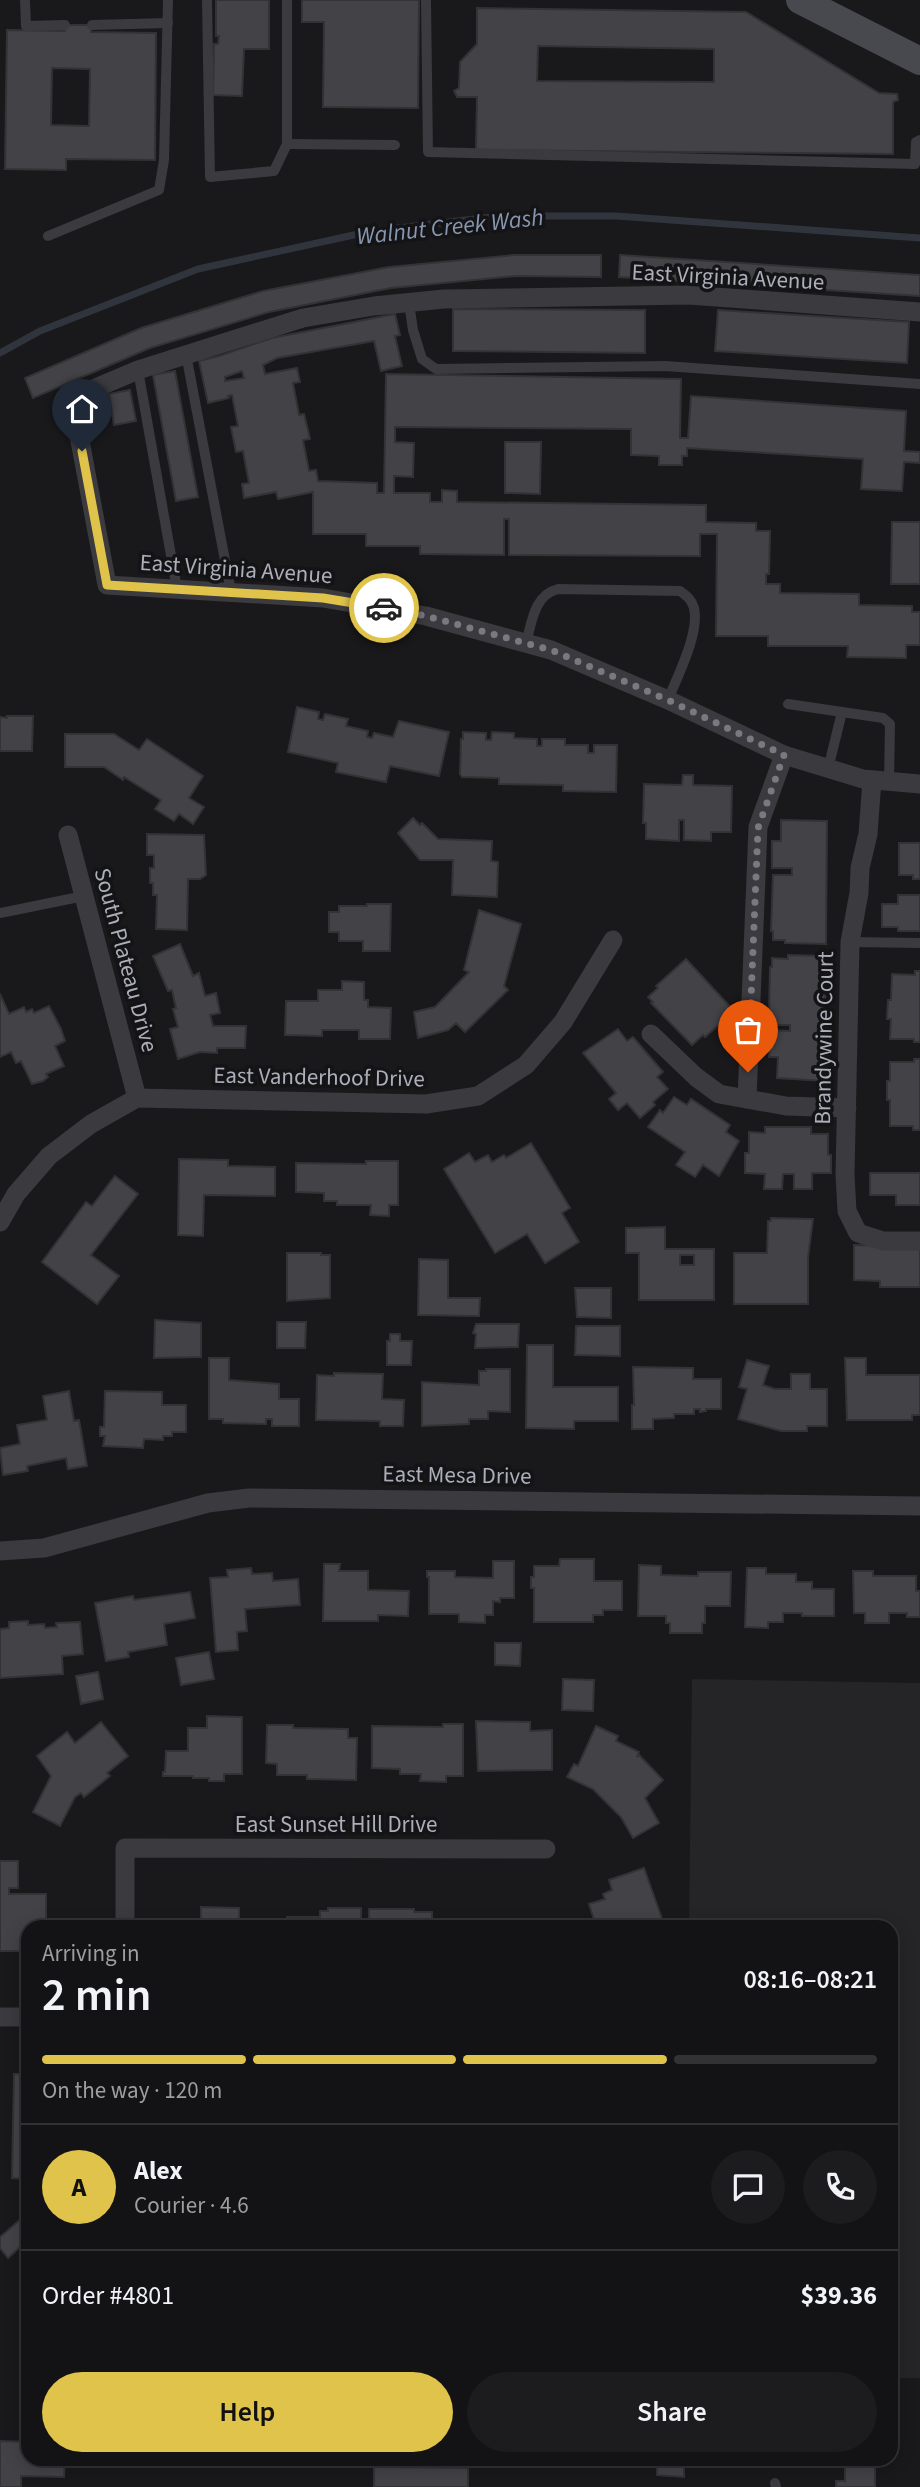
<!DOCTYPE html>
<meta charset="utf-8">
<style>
:root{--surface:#131214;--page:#1c1b1d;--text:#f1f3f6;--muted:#9d9ea0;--line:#323234;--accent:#e0c34a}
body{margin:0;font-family:"Source Sans 3",sans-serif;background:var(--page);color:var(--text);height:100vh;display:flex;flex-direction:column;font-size:26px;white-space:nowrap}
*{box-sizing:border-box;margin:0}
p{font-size:23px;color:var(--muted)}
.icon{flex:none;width:38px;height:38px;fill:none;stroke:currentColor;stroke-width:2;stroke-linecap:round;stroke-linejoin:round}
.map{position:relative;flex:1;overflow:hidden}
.side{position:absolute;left:21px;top:1920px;width:877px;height:546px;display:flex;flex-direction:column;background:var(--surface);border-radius:21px;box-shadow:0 4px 18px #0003,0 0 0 2px var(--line)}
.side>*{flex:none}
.pin{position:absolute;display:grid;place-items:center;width:60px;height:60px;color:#fff;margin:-72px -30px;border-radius:50% 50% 50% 0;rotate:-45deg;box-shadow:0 0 7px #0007}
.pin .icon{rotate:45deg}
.courier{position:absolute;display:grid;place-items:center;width:70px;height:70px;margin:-35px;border:5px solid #e0c34a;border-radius:50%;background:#fff;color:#222;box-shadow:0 2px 9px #0007}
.head em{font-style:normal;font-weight:600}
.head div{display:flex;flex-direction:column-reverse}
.head{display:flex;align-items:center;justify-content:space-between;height:119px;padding:0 21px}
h1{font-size:46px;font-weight:600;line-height:52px}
.bar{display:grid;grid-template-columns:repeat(4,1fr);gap:10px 7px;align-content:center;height:84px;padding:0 21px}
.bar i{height:9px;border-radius:5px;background:var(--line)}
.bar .active{background:var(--accent)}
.bar p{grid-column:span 4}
.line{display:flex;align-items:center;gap:18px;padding:0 21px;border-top:2px solid var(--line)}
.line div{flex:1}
.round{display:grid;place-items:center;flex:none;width:74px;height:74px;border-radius:37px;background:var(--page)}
.button{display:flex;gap:14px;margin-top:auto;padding:14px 21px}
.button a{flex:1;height:80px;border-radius:42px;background:var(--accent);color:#111;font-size:28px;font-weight:600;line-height:80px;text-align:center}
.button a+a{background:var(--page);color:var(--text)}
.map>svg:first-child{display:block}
</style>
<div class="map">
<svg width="920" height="2487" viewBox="0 0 920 2487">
<rect width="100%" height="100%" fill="#19181a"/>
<path fill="#252427" d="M692,1679L920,1683V2378H891V1927H689Z"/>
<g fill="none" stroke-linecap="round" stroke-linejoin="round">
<path stroke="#30353d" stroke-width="7" d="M0,353L40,331L198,269L372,231L500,216H616L920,238"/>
</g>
<g fill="#434347" stroke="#333336" stroke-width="2" fill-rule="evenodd">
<path d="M216,0H269V49H244L242,96L213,95L214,44H218L219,36H216Z"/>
<path d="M302,0H419L418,108L323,107L324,22H302Z"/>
<path d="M477,8L746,12L879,93L897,94L898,100L893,102V154L476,150L477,97H457L454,91L459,88L460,62L477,44ZM538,46L714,49V82L537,81Z"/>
<path d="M65,25H92L91,32L156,33L155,160L66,159V170L5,169L7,30L65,31ZM52,68L90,69L89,126L51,125Z"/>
<path d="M514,255H601V277L516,276L391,288L269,312L150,348L33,398L25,378L141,328L263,291L389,267Z"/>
<path d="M620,255L920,275V296L619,277Z"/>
<path d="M453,309L645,310V353L453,351Z"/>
<path d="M718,310L909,322L907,363L715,351Z"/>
<path d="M395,314L400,335L395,336L402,366L381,371L374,341L277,358L263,365L265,374L297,368L300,382L293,383L299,415L304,414L310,439L303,440L309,471L316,470L318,481L377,483V493H384L386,374L681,379L680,438H688L691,396L906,411L904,451L920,452V463L904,462L902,491L861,489L863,459L687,448V456H682V465H659V456L631,455V429L395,427V442L414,443L413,477L394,476V493H430V502H442V490L457,491V502L706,505V522L756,523V531H770L769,574H766V584H780V593L859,594V605L912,606V612H920V645H906V658L847,657L848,646H768V636H716L717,534H700V556L509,555V519H504V555L420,554V546H366V534H313V492L278,499L276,492L244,498L242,484L249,483L243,451L236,452L231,427L238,426L232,395L228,396L229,398L208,403L199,361L219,356L272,338ZM242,371L244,378L225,381V377Z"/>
<path d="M175,371L198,497L176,501L153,375Z"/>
<path d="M130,390L136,421L114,425L109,394Z"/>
<path d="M505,442H541L540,494L505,493Z"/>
<path d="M892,522H920V584H891Z"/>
<path d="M297,707L319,712L318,719L323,720L325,714L348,719L346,726L368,731L367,737L372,738L374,733L393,737L399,721L449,732L439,776L390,766L386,782L336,772L338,763L288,752Z"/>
<path d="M7,716H33L32,751H0V717L7,718Z"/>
<path d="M463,732L486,733V740H491L492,732L514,733V738L537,739V746H542V739H565V745H588V753H594V745H617L616,792L563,791V785L499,784V778L462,777L460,774L461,739H463Z"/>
<path d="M65,734H114L139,750L147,739L203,776L189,798L204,807L193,824L179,814L174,821L155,809L161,800L124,777L123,780L104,767H65Z"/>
<path d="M683,775H693V785L732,786L731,832H711V841L684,840V820H679V841L646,839V823H643L644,784L682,785Z"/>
<path d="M413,818L420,825L422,823L438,839L492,841L491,861L498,862L497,897L452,895L453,860H420L398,833Z"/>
<path d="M781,820L827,821L826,944L785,943V940H773V931H771L773,875H792V868H772V841H781Z"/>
<path d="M147,834L204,835L206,875L200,879H188L187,930L156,929L157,895H153V883H150V868H154V855H147Z"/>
<path d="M899,843H920V879H913V875H899Z"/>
<path d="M898,895H920V931H898V927H882V904H898Z"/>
<path d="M367,904H391L390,951H363V941H339V932H329V912H339V906H367Z"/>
<path d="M479,910L521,924L504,986L508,990L465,1032L456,1023L448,1030L418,1038L414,1012L435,1007L469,972L464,970Z"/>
<path d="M180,944L193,976L199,973L205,996L216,993L220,1013L210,1015L213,1026H246L245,1048H217V1053L200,1052L178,1059L170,1029L178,1027L173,1009L176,1008L172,990L168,991L153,956Z"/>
<path d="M788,955L826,956L824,1081L777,1078L778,1057H769L770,1030L790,1031V1025H771L772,1015H769L770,967H772V958L788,959Z"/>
<path d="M686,959L734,1011L705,1037L703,1035L692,1045L651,1003L653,1002L648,997L658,988L656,986Z"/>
<path d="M915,971H920V1042H914V1039H890L891,1019H887L888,1000H891L892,974L915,975Z"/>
<path d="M342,981L364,982V1000H368V1007L391,1008L390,1039H359V1030H322V1036L285,1035L286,1001H318V990H342Z"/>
<path d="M0,994L9,1014L24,1007L26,1012L32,1009L34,1013L49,1006L61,1029L65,1041L55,1046L64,1066L46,1074L48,1077L43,1081L32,1084L21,1061L16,1063L11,1052L0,1057Z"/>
<path d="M618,1029L627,1041L633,1037L663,1072L657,1077L668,1089L653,1102L655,1105L640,1118L627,1103L618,1110L609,1099L616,1093L583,1053Z"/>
<path d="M914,1059H920V1130H913V1126H890V1100H887V1081H890V1062H914Z"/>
<path d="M674,1097L687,1105L691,1099L730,1125L726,1132L739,1141L719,1176L703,1165L695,1177L676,1165L685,1152L648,1127L660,1110L663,1113Z"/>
<path d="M765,1127H811V1134H828V1155H831V1173H812V1189H794V1174H783L782,1189H764L765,1174L745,1173V1153H749V1132L765,1133Z"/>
<path d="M531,1143L570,1208L562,1213L579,1242L545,1263L527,1234L495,1253L444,1169L469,1153L475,1162L488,1155L492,1162L504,1155L506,1158Z"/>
<path d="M179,1159L228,1160V1166L275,1167V1196L204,1195L203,1236L178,1235Z"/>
<path d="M366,1161H398V1205H389V1216L370,1215L371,1205H337V1201H324V1193L296,1192V1163L366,1164Z"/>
<path d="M870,1173H920V1205H896V1195H870Z"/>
<path d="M115,1176L138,1194L91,1255L119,1276L97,1304L42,1262L86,1202L92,1206Z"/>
<path d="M771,1218L813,1219L808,1257V1304H734V1253H767L768,1221H771Z"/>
<path d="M665,1227V1249H714V1300H639V1253H626V1228ZM680,1255H694V1265H680Z"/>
<path d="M854,1245L920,1246V1287H880V1281L854,1280Z"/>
<path d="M287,1253H321V1255H330V1298L287,1301Z"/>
<path d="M419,1259L448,1260V1298H480L479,1316L418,1315Z"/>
<path d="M575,1288H611V1318L577,1317Z"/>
<path d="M155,1320L201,1323V1357L154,1358Z"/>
<path d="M277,1322H306L305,1348H277Z"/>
<path d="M476,1324H519L518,1347L475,1348L476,1334L473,1333Z"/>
<path d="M576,1326H620V1356L575,1355Z"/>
<path d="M390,1334H400V1341H412L411,1365H387V1341H390Z"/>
<path d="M527,1345H553V1387H618V1421H574V1429L526,1428Z"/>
<path d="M209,1358H229V1380L279,1384V1399H299V1426H272V1419H266V1424L223,1423V1419H209Z"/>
<path d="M845,1358H866V1375H920V1415H912V1420H847Z"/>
<path d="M747,1360L769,1366L763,1385L775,1389H791V1374H810V1389H827V1426H807V1431H781L738,1419L747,1389L739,1387Z"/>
<path d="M633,1367L693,1368V1379H721V1409H706V1411L700,1412V1409H694V1414H674V1418L653,1419V1429H632V1405H634Z"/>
<path d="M486,1369H510V1412L488,1411V1419H469V1424L422,1426V1382L479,1385V1371H486Z"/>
<path d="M334,1373L383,1374L382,1399L404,1400L403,1426H380V1421L316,1420L317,1375L334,1376Z"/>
<path d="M69,1391L74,1421L79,1420L87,1466L68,1469L66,1458L27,1466L28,1471L3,1475L0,1448L20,1444L17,1425L47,1420L43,1396Z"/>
<path d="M105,1391L162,1392V1405H186V1432H172V1436H163V1440L144,1439L143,1448L103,1446L105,1436H100V1427H104Z"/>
<path d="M560,1559H594V1581H622V1610H603V1615H593V1622H534V1588H531V1577H534V1566H559Z"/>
<path d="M493,1561H514V1598H500V1602L493,1601V1615H485V1623L459,1622V1614H429V1577H427V1571H455V1577L493,1578Z"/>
<path d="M324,1564H340L339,1571H368V1590L409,1591L408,1616L378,1615V1621H323Z"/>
<path d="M639,1565L661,1566V1575L698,1576V1572H731L730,1606H705V1623H702V1633H670V1623H666V1616H638Z"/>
<path d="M251,1568L252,1574L272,1573L273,1581L298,1579L300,1605L245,1609L247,1631L237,1632L238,1650L216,1652L210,1578L228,1577L227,1570Z"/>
<path d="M747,1568H766V1574H796V1582H812V1589H834V1616H802V1613H783V1622H768V1628L745,1627Z"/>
<path d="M853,1571H873V1576H916V1591H920V1617H907V1613H889V1623H865V1613H854Z"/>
<path d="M190,1592L195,1618L164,1624L167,1645L128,1652L129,1657L106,1661L95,1603L133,1596L134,1600Z"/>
<path d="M28,1621V1625L44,1624L45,1628L57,1627L56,1623L80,1622L83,1654L62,1656L63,1674L0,1678V1629L9,1628V1622Z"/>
<path d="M495,1643H521L520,1666L495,1665Z"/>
<path d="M209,1652L214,1679L181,1685L176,1658Z"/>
<path d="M98,1672L103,1699L81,1704L76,1676Z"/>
<path d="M563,1679L594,1680L593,1711L562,1710Z"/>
<path d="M207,1716L242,1717V1774H224V1781H209V1778H193V1776H163V1772H165L166,1751H188V1728H207Z"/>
<path d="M476,1721L530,1722V1731L552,1730V1770L478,1771Z"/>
<path d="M101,1722L128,1756L107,1773L110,1776L84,1797L81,1793L75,1797L60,1826L33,1812L51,1776L37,1756L67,1732L75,1743Z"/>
<path d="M443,1724H463V1776H446V1782L420,1781L421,1774H400V1769L372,1768V1726L443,1727Z"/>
<path d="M267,1725H293V1728L348,1729V1738H357L356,1780L307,1779V1775H277V1764L266,1763Z"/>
<path d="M596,1726L618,1736L616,1741L639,1752L637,1757L639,1755L663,1780L645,1798L659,1823L633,1838L621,1817L593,1789L567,1777L574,1764L578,1766Z"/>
<path d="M0,1861H18V1888H9V1894H46V1927H28V1951H0Z"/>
<path d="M644,1868L665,1927H594L596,1926L589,1904L605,1899L603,1894L612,1890L609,1880Z"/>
<path d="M201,1907L239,1908V1927H196L201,1923Z"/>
<path d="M328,1908H361V1927H269V1921H287V1917H320V1911H328Z"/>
<path d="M369,1909H414V1912H432V1926L442,1927H369Z"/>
<rect x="475" y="1921" width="40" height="6"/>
<path d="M14,2074H28V2179L12,2178Z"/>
<path d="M28,2213V2256L20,2247L8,2258L0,2248V2237Z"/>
<path d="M0,2441L28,2442V2459H65L64,2477L21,2476V2487H0Z"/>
<path d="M657,2459H684V2477L657,2475Z"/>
<path d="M845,2459H875V2487H836V2481H845Z"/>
<path d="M374,2465H382V2467L468,2468V2487H374Z"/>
</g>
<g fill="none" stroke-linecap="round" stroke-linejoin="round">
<g stroke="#3a3a3f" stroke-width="10">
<path d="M25,0L26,26L65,25"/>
<path d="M207,0L210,177L274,171L287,144V0"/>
<path d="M426,0L428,152L915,164L916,142L920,140"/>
<path d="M92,25L168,23"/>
<path d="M287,144L395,145"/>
<path d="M48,236L159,190L164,160L168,0"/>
<path d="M409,303L413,330L422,359L436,369L665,366L920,384"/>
<path d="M186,354L231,592"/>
<path d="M138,370L177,589"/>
<path d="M526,643C532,622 534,595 558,589L680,591C687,596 692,600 694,608C700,633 677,677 668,700"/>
<path d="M788,704L842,712L828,769"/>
<path d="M842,712L883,718L890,724L889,782"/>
<path d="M0,913L84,896"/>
<path d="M850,942L920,943"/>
<path d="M775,2483L776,2487"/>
</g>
<g stroke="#3a3a3f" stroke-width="19">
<path d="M920,312L689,295L444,299L374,306L303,318L138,370L72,398L107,585L323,598L426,616L551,650L668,700L784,755L863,779L920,784"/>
<path d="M872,780L868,834L860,868L859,893L850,942L845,1175L847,1211L858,1233L883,1241H920"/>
<path d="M68,835L137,1098"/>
<path d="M651,1034L696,1077L719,1094L786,1106L847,1108"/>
<path d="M747,1099L758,827L784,755"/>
<path d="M0,1222L16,1194L49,1156L91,1124L137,1098L426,1104L478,1096L526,1065L563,1022L613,940"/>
<path d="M0,1551L44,1548L208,1503L249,1498L920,1506"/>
<path d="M125,1927V1848L546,1849"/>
<path d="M0,2017H28"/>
</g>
<path stroke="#48494f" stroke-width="28" d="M800,0L920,61"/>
</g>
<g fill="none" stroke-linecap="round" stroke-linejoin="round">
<path stroke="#797a81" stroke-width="7" stroke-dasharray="0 12.6" d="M384,608L426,616L551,650L668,700L784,755L758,828L748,1072"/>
<path stroke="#e0c34a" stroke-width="9" d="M82,451L107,585L323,598L384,608"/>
</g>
<g text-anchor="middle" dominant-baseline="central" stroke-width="7" stroke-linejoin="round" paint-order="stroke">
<g font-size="23" fill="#acaeb9" stroke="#141315">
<text transform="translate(728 277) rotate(3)">East Virginia Avenue</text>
<text transform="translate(236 569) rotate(4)">East Virginia Avenue</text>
<text transform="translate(126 960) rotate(75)">South Plateau Drive</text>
<text transform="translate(824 1038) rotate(-89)">Brandywine Court</text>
<text transform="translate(319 1077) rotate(1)">East Vanderhoof Drive</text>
<text transform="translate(457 1475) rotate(1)">East Mesa Drive</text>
<text x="336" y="1824">East Sunset Hill Drive</text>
</g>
<g font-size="24" font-style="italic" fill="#8797b0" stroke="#141315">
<text transform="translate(450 227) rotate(-6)">Walnut Creek Wash</text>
</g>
</g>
</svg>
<div class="pin" style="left:748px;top:1072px;background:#ea580c"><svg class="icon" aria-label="bag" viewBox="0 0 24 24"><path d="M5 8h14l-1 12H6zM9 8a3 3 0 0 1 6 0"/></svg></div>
<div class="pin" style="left:82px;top:451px;background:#1f2937"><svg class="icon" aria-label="home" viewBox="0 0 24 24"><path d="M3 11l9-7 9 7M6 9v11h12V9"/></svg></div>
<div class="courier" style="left:384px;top:608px"><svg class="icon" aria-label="car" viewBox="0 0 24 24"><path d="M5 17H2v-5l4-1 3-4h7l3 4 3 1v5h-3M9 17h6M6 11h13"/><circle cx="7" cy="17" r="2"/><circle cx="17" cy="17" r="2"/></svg></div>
<section class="side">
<div class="head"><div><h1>2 min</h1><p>Arriving in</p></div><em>08:16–08:21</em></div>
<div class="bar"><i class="active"></i><i class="active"></i><i class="active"></i><i></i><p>On the way · 120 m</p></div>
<div class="line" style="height:126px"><b class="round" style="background:var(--accent);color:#111">A</b><div><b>Alex</b><p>Courier · 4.6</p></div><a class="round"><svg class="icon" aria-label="chat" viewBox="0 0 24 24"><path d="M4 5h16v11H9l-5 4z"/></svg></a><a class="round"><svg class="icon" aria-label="phone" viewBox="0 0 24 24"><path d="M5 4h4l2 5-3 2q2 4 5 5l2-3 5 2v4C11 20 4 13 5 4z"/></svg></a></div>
<div class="line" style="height:91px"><div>Order #4801</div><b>$39.36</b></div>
<div class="button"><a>Help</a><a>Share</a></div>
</section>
</div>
